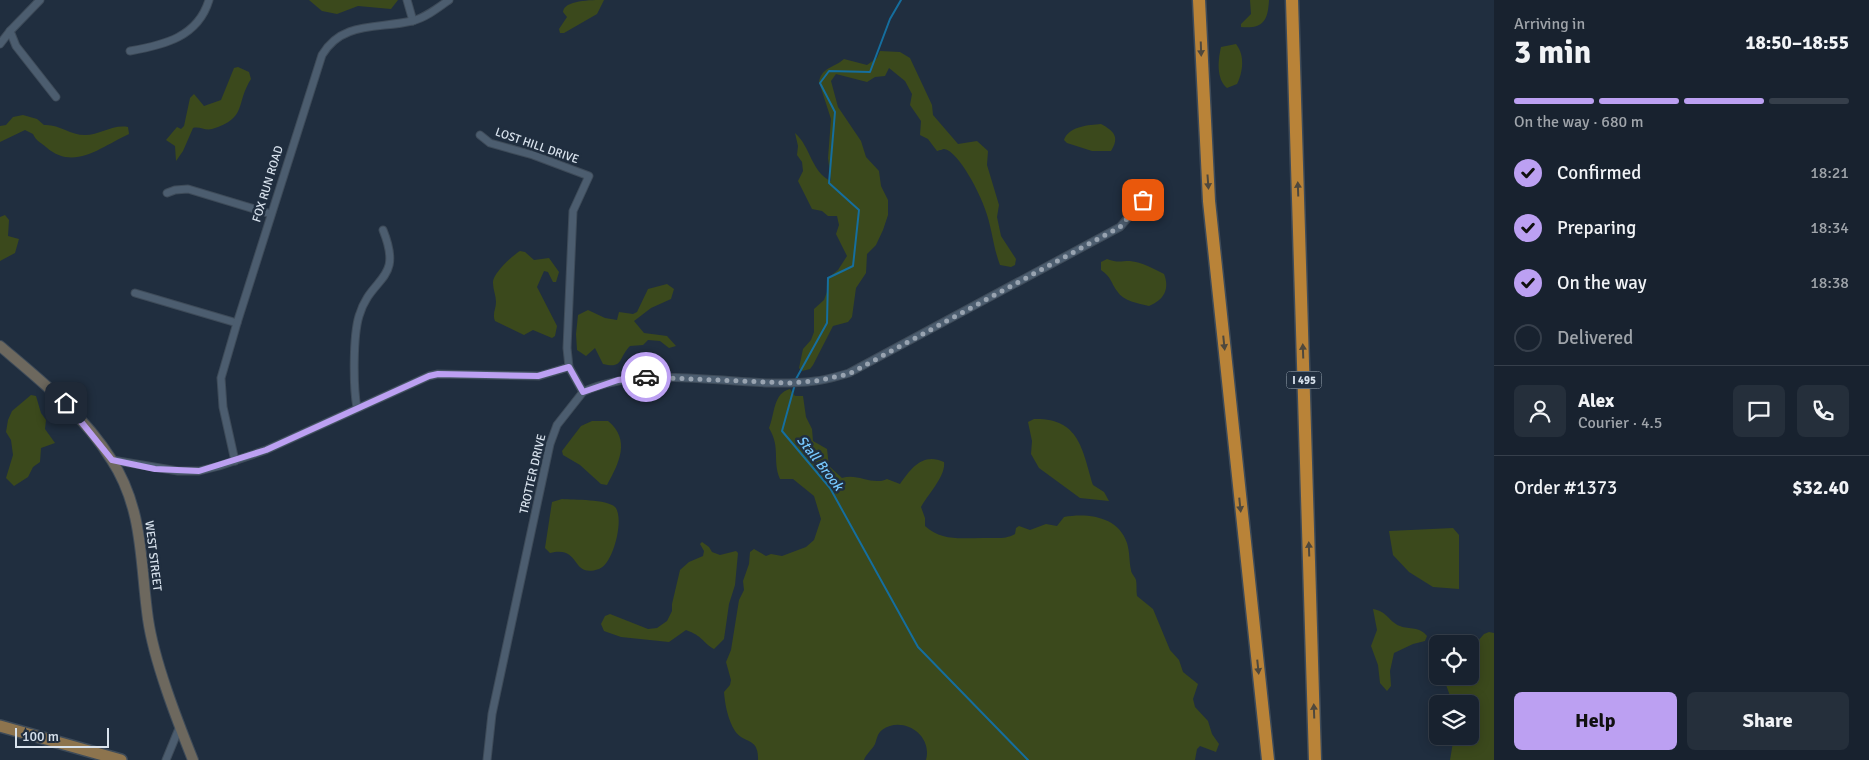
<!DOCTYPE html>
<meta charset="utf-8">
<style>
:root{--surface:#18222f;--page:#252f3b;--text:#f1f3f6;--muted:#9fa4aa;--line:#363f4b;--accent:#bca0f2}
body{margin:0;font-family:Signika,sans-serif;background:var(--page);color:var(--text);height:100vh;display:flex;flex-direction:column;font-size:19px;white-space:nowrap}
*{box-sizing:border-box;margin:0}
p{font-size:16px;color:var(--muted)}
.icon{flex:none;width:28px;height:28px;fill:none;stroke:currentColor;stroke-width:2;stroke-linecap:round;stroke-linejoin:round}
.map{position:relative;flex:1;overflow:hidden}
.sheet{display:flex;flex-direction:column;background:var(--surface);width:375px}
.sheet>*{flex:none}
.controls{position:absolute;left:1429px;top:635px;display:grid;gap:10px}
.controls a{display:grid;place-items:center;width:50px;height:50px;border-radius:8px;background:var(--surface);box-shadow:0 2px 12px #0003,0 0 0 1px var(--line);font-size:25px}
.scale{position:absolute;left:15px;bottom:12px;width:94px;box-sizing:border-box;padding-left:5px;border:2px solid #d8e2ed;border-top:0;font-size:14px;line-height:18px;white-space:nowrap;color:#d8e2ed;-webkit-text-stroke:4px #202e3f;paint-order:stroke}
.pin{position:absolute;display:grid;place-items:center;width:42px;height:42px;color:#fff;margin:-21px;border-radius:10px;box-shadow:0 2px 8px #0006}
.courier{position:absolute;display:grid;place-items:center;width:50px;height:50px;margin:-25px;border:4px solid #bca0f2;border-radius:50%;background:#fff;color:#222;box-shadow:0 1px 6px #0007}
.head em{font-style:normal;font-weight:800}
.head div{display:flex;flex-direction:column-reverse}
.head{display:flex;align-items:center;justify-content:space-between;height:85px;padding:0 20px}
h1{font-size:32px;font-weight:800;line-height:38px}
.bar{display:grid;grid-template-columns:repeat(4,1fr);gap:8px 5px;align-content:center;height:60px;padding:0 20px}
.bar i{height:6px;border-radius:4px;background:var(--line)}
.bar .on{background:var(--accent)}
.bar p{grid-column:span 4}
.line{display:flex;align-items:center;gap:12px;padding:0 20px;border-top:1px solid var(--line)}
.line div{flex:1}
.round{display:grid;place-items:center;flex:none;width:52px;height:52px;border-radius:8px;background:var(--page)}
ol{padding:0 20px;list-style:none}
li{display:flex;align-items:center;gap:15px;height:55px}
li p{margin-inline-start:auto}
li .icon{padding:5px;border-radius:50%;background:var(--accent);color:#111;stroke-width:4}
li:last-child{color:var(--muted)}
li i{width:28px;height:28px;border:2px solid var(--line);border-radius:50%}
.primary-button{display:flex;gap:10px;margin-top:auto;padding:10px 20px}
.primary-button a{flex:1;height:58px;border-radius:8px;background:var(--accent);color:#111;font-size:20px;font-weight:800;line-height:58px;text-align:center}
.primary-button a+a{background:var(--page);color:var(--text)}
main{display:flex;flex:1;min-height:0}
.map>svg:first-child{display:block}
</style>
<main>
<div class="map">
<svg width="1494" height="760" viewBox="0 0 1494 760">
<rect width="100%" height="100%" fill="#202e3f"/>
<g fill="#3b491c">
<path d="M309,0H398L391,9L358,6L337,14L322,11Z"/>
<path d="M604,0L597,14L564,33H560L559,29L567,17L563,12C564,0 591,0 604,0Z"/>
<path d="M1250,0H1269C1268,21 1263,29 1241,27V24L1251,14Z"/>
<path d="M1236,44C1245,55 1243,72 1237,84L1227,88C1216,79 1218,60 1221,47Z"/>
<path d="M880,51L900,52L910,58L932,105L933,115L958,144L977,141L988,151L987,165L999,205L997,217L1001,236L1016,259L1015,265L1011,267L1000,265C993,247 992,227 985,209C981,196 959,151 944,149C944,149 937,151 937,151L928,139L920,135L921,121L910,105L912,94L905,81L889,68L885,76L875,77L867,82L836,74L831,81L838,107L861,141L866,157L879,171L881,186L888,200V215L883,230L876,245L867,254L866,273L856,288L852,317L848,322L833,326L813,365L810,369L802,371L799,368L803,349L811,340L814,332V309L824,300L828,289V278L838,270L847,256L836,234L839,225L837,216H828L822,211L812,209L798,181L803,171L802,162L797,155L798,146L795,133C811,147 811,172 831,181L828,158L831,119L819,82C822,67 834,68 844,59L867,65L877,58Z"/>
<path d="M238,67L249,72L251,79C235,104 248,118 212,129C205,131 200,126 193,128L183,151L176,161L175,146L166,140L177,127L181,129L184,126L190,98L194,94L204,106L221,100L234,68Z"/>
<path d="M23,115L37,119L44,125C59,124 70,135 85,135C100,135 113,124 128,127L129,134C102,146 74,172 46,147C40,142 36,141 33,134L25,130L0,142V126L6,125L13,117Z"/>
<path d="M1101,124C1114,131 1120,137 1111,151H1092L1067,143L1064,140C1069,126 1089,125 1101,124Z"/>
<path d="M5,215L9,220L8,236L19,239L15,253L0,261V217Z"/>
<path d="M520,251L525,252L534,260L549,258L559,272L556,282H553L548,272L544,271L537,287L557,326L555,336L552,338L533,330L524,335L495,321C492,314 496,309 496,302C496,296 493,289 493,283C492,274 513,255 520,251Z"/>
<path d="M1107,259C1118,263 1120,261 1130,261C1142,262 1154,269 1164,274C1170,289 1164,300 1149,306C1138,303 1124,302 1117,291C1110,281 1112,278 1101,270V262Z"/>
<path d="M667,284L674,289L671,299L651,308L634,321L644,333L667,336L676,346L669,348L660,341L648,340L643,345L630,346C618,358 624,369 603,364L595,348L586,356L577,350L576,334L578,315L588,310L605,318L617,320L619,312L633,314L637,312L648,289Z"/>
<path d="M790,389L795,396H803L806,417L812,429L813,441L827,449L829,466L842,478C858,473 872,486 887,479L900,484C911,468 923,452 944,462C946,476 928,494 921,507L925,518V526C943,543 966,537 989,538C999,538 1006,539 1015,534L1016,528L1019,526L1030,530L1046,524L1057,526L1064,517C1087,513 1118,516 1127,543C1130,553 1129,561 1131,570C1131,573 1135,577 1136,580C1137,585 1136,591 1137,596L1153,609L1170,650L1179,660L1183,672L1198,684L1193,699L1195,707L1208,721L1212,734L1219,744L1216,752L1200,746L1197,749L1195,760H926C933,735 903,715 882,730C877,734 877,739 875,744C872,750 866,754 864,760H758C759,737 744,744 735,731C728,720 725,705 724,692L730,685L731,680L726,662L731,650L739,600L744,590L743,581L749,564L750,552L754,549L766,556L771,554L782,556L806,547L814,540L821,519L814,496L793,479H780C772,460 781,448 769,428C775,414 773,393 790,389Z"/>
<path d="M31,395L36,396L41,413L46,420L45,429L55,443L41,448L40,462L33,467L28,477L14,486L6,478L13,455L11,440L6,432L8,420L12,411Z"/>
<path d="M1034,419C1079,418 1082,448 1093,485L1104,492L1109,501L1080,498L1039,468L1031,454L1032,441L1028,422Z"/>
<path d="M592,421H608C631,440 619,463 607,485L601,484L580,465L563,455L562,451L581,426Z"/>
<path d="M562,499C574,500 607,499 615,507C625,518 613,565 599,569C570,579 582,545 550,553L545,548L552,502Z"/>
<path d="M1453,528L1459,535V589L1433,587L1409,572L1393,555L1389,531Z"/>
<path d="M702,542L709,547L712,552L720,555L736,551L738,553L735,585L729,604L724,639L714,649C702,642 703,636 686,630L669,642L621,637L604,631L601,624L605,616L610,614L648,629L657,628L667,621L672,611V604L680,570L689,562L703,556L704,551L700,544Z"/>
<path d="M1373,609C1387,611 1389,622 1400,626C1410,630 1419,626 1427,636L1425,641L1413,644L1394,653L1390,671L1391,686L1387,691L1380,683L1378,665L1371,646L1377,630Z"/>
<path d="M1489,632L1494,633V760H1450L1454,736H1470V704H1453L1445,682L1454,685L1468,683L1473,674L1470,650L1484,634Z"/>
</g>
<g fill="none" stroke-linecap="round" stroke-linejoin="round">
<g stroke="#156e9e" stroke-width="2">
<path d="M796,379L827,323L828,278L853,266L859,210L829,183L835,112L820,83L829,71L870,72L890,19L901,0"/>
<path d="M795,384L782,431L830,488L918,647L1028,760"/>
</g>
<g stroke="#3e4b59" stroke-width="9">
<g id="street">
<path d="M407,0L413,21"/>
<path d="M10,31L16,46L56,97"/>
<path d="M0,44L10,31L40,0"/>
<path d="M130,51C164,45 198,37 209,0"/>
<path d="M480,135L490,143L533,155L589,176L573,211L567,348L569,367L583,392L557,425L550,444L492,714L487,760"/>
<path d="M167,193L175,190L188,189L271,214"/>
<path d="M135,293L237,323"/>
<path d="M583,392C654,360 740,391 815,381C827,380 838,376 849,373L1120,227L1143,200"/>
<path d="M357,408C353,386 353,336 359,316C371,275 404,282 383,230"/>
<path d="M112,460L178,471H199L219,466L266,450L429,376L438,374L539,376L569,367"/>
<path d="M235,461L223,407L221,378L237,323L322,55C342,21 378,29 412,21C425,18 438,8 449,0"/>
<path d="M166,760L180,726"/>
</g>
</g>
<g stroke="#3e4b59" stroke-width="12">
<path id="secondary" d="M0,346C40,380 83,414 111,459C144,509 140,563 148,619C154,661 177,720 193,760"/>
</g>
<g stroke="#3e4b59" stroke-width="14">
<path id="primary" d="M0,726L121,760"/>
</g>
<g stroke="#3e4b59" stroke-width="15">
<g id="highway">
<path d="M1199,0L1209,201L1268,760"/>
<path d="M1292,0L1315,760"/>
</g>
</g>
<use href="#street" stroke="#4c5d6f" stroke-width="7"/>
<use href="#secondary" stroke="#6d685e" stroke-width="10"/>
<use href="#primary" stroke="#8d744e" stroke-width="11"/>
<use href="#highway" stroke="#b98338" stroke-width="12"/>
</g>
<defs><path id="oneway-solid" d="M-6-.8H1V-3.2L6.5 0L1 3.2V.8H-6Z" transform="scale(1.25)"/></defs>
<g fill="#4e483d">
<use href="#oneway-solid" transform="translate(1201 49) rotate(88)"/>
<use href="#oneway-solid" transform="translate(1208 182) rotate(86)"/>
<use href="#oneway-solid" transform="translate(1298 189) rotate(-92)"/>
<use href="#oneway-solid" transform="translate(1224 343) rotate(84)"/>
<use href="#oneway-solid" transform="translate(1303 351) rotate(-92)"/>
<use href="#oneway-solid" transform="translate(1240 505) rotate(84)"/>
<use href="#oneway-solid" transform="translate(1309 549) rotate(-92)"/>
<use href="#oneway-solid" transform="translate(1258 667) rotate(84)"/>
<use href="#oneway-solid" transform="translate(1314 711) rotate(-92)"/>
</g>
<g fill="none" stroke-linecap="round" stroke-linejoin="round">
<path stroke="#98a3b0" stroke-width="5" stroke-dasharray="0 9" d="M646,377L789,383L816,381L849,374L1120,227L1143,200"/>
<path stroke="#bca0f2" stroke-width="6" d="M66,403L112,460L155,469L199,471L266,450L429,376L438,374L538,376L569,367L583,392L618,380L646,377"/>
</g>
<g text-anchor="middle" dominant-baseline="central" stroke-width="5" stroke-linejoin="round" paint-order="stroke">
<rect fill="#202e3f" stroke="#a1acb9" stroke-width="1" x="1286.5" y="371.5" width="35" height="17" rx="4"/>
<g font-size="11" font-weight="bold" fill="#d8e2ed">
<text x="1304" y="380">I 495</text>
</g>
<g font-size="12" fill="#d8e2ed" stroke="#202e3f">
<text transform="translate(537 146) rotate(19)">LOST HILL DRIVE</text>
<text transform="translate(268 184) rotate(-73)">FOX RUN ROAD</text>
<text transform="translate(533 474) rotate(-77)">TROTTER DRIVE</text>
<text transform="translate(153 556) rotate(83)">WEST STREET</text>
</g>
<g font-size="14" font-style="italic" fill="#77c8ff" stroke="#202e3f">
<text transform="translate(820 463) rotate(52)">Stall Brook</text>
</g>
</g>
</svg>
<div class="controls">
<a><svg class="icon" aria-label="locate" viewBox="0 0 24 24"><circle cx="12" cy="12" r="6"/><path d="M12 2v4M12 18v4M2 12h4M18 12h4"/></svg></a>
<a><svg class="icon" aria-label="layers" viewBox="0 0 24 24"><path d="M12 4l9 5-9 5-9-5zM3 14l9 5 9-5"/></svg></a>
</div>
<div class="scale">100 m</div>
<div class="pin" style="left:1143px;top:200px;background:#ea580c"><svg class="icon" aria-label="bag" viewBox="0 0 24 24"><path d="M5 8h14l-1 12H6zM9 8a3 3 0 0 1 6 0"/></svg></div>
<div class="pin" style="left:66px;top:403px;background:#1f2937"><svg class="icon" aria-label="home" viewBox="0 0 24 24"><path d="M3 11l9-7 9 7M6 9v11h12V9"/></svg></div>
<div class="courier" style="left:646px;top:377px"><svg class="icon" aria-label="car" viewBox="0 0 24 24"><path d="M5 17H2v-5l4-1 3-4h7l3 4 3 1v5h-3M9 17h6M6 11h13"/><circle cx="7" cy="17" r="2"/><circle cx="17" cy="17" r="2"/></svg></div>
</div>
<section class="sheet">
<div class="head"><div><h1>3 min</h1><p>Arriving in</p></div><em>18:50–18:55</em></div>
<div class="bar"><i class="on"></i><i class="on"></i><i class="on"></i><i></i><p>On the way · 680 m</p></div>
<ol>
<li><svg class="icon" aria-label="check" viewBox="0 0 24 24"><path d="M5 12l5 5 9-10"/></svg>Confirmed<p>18:21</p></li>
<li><svg class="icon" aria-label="check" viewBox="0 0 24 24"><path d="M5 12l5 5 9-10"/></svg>Preparing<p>18:34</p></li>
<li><svg class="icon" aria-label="check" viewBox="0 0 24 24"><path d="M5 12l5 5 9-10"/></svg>On the way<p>18:38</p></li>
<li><i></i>Delivered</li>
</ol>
<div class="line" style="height:90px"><a class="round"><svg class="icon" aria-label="person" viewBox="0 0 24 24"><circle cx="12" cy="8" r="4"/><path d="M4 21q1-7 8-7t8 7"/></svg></a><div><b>Alex</b><p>Courier · 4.5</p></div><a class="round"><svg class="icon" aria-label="chat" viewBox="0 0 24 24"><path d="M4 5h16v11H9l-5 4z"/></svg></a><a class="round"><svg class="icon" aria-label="phone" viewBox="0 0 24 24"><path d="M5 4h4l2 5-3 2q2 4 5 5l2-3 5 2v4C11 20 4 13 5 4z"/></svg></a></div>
<div class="line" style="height:65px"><div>Order #1373</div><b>$32.40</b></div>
<div class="primary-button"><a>Help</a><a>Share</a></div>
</section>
</main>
